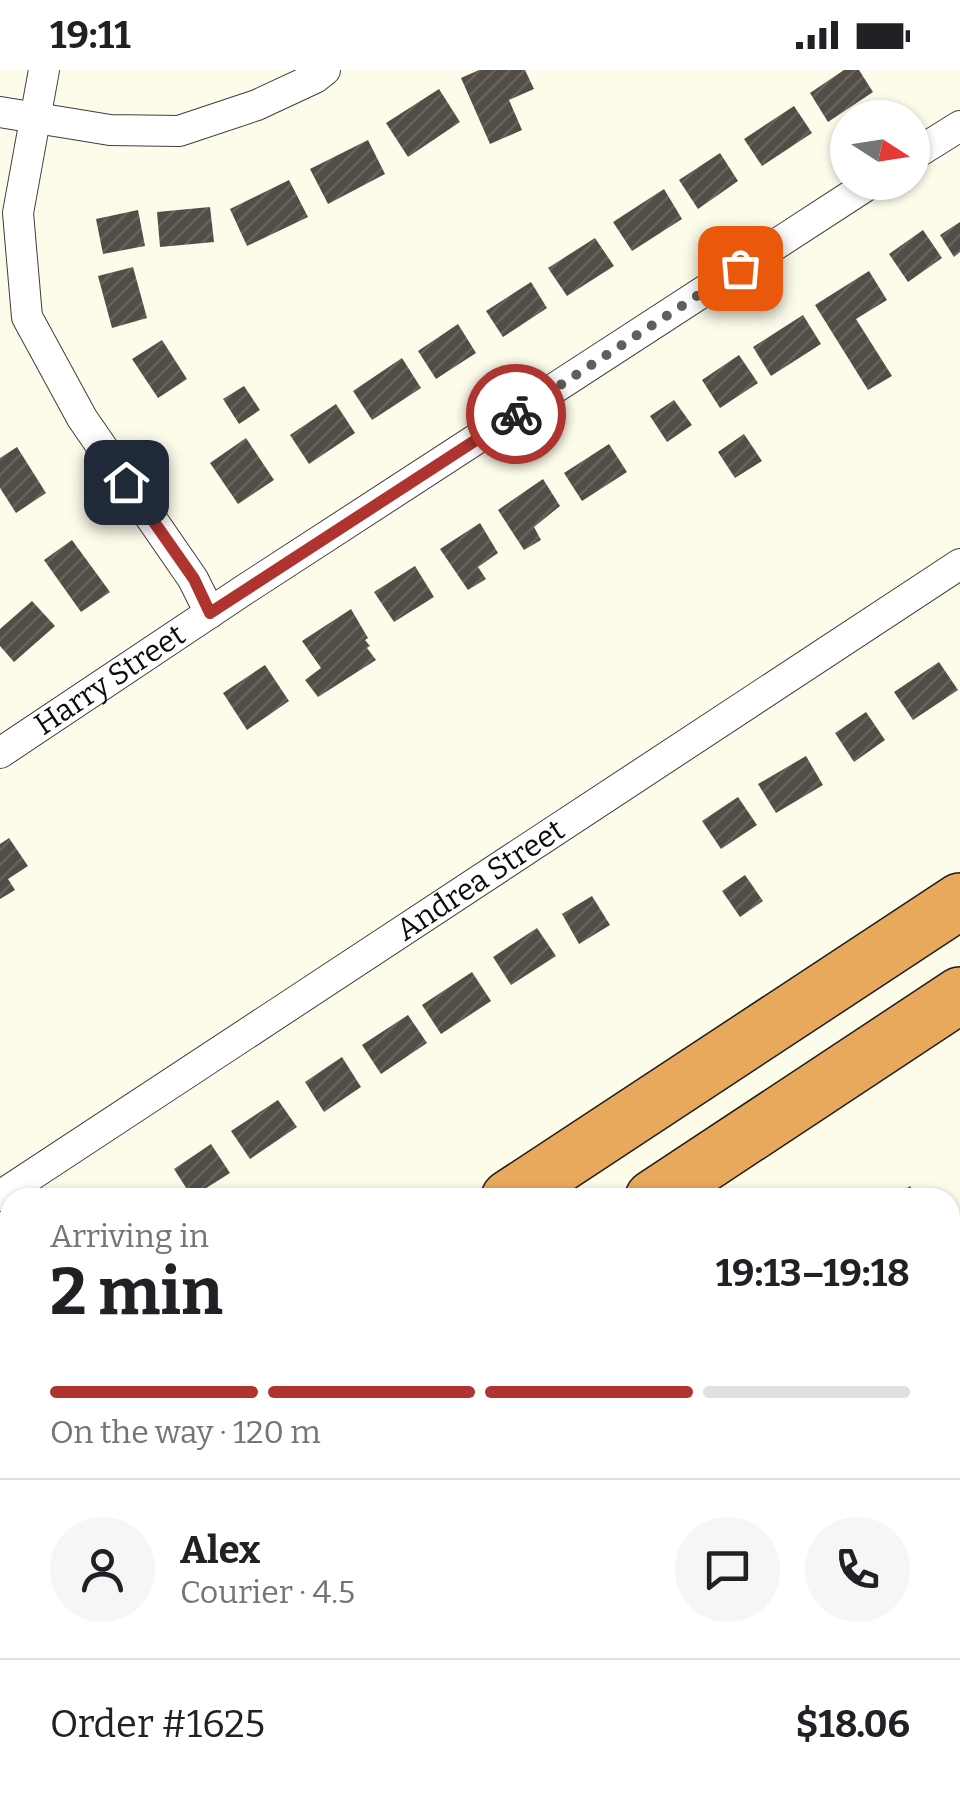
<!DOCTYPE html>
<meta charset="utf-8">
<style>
:root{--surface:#fff;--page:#f6f6f6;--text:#202124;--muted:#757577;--line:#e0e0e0;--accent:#af342f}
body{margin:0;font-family:Bitter,serif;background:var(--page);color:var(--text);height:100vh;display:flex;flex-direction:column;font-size:38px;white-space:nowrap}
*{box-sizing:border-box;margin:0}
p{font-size:32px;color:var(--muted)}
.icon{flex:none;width:55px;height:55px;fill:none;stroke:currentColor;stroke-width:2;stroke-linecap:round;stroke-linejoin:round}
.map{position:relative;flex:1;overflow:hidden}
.panel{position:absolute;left:0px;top:1118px;width:960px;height:622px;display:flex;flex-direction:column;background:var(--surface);border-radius:30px 30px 0 0;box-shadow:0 2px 8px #0004}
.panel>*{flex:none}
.needle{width:65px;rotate:102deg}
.controls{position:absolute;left:830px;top:30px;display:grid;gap:20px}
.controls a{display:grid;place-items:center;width:100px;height:100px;border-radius:50%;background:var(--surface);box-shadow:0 2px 8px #0004;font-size:50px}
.pin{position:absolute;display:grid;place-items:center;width:85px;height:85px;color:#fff;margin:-42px;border-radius:20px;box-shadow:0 5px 15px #0006}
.courier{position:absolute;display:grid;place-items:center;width:100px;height:100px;margin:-50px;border:8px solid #af342f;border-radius:50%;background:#fff;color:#222;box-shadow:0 2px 12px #0007}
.summary em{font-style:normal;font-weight:700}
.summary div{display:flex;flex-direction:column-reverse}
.summary{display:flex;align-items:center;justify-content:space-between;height:170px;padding:0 50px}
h1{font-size:65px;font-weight:700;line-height:75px}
.bar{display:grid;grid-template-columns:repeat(4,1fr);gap:15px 10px;align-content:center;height:120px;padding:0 50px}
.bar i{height:12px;border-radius:8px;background:var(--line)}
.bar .active{background:var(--accent)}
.bar p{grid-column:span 4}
.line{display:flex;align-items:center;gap:25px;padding:0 50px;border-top:2px solid var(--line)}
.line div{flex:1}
.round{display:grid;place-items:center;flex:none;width:105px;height:105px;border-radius:52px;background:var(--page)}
.status{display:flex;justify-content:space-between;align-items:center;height:70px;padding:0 50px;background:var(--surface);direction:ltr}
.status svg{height:28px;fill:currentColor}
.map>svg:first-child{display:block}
</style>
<div class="status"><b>19:11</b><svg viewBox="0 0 49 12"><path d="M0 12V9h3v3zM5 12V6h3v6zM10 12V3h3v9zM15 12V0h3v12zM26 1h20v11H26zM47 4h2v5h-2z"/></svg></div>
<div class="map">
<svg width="960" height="1738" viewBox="0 0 960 1738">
<defs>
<pattern id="building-hatch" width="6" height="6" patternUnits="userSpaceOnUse" patternTransform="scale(2.5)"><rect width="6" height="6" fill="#534d48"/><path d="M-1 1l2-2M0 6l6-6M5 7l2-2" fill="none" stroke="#67625e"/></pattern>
</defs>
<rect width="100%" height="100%" fill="#fdfbea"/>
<path fill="#cbe4b7" d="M10,1643V1730H544L541,1738H0V1649Z"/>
<g fill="url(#building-hatch)">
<path d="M479,0H525L534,19L509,30L522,60L490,74L461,8Z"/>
<path d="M844,0H859L873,22L828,52L810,23Z"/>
<path d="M439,19L460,52L408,87L386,53Z"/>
<path d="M794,36L812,63L762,96L744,69Z"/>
<path d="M368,70L385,104L328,134L310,99Z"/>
<path d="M720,83L738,111L698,139L679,110Z"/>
<path d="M289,110L308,147L247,176L230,139Z"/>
<path d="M664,119L682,149L632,181L613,152Z"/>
<path d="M210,137L214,172L160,177L157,142Z"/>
<path d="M138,140L145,176L103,184L96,149Z"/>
<path d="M960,152V182L954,187L940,165Z"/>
<path d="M923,160L942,188L908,212L889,184Z"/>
<path d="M595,168L614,196L567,226L548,198Z"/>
<path d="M133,197L147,248L112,258L98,206Z"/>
<path d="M869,201L887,230L856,249L892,306L868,320L815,235Z"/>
<path d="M531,212L547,238L503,267L486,241Z"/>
<path d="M803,245L821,274L771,306L753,277Z"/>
<path d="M458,254L476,283L436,309L418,281Z"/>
<path d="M162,270L187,309L158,328L132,289Z"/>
<path d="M739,285L758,313L720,338L702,310Z"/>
<path d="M402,288L421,318L372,350L353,321Z"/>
<path d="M244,316L260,340L239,354L223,329Z"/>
<path d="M674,330L692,355L667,372L650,346Z"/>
<path d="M336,334L355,363L309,394L290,365Z"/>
<path d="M744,364L762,391L735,408L718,382Z"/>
<path d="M246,368L274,410L238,434L210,393Z"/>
<path d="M609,374L627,402L582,431L564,403Z"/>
<path d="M17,377L46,423L16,443L0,418V388Z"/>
<path d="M543,409L560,436L534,457L541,470L524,480L498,440Z"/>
<path d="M480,453L498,483L478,497L486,509L468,520L440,479Z"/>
<path d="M72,470L110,522L81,542L44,490Z"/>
<path d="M415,496L434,527L394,552L374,522Z"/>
<path d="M32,531L55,556L14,592L0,576V559Z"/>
<path d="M351,539L368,568L365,570L370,576L367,578L376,590L318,627L305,610L321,598L302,571Z"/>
<path d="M939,592L958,620L913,650L894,622Z"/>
<path d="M265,595L289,631L247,660L223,623Z"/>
<path d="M866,642L885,670L854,692L835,663Z"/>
<path d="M806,686L823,715L776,743L758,714Z"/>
<path d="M738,727L757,755L721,779L702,751Z"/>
<path d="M9,768L28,796L8,809L15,820L0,829V774Z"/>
<path d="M745,805L763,831L740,847L722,821Z"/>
<path d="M592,826L610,855L579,874L562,844Z"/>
<path d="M537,858L556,886L511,915L493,887Z"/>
<path d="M472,902L491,931L441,964L422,935Z"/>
<path d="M408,945L427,973L381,1004L362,975Z"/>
<path d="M342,987L361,1017L324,1042L305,1012Z"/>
<path d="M278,1030L297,1057L250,1089L231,1061Z"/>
<path d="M211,1074L230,1103L192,1127L174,1099Z"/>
<path d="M910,1116L917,1128H893Z"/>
<path d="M950,1184L960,1199L950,1205Z"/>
<path d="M10,1207V1278L0,1285V1213Z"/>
<path d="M960,1366V1408L950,1415V1372Z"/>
<path d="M950,1703L960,1709V1738H919L924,1730H950Z"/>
<path d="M671,1730H712L711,1738H670Z"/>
</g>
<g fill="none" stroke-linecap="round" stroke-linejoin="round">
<g stroke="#3e3e3e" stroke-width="32">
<g id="minor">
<path d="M44,0L18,143L27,247L82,348L193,509L210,543"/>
<path d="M0,42L110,60L179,61L257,35L315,8L325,0"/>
<path d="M912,86L960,56"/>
<path id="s1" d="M0,683L244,520L872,112"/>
<path id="s2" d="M0,1126L960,494"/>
<path d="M950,1285L960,1278"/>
<path d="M950,1533L960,1539"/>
<path d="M585,1738L587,1730"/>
</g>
</g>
<g stroke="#1c1c1c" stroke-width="58">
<g id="motorway">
<path d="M509,1128L960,831"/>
<path d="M653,1128L960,925"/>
<path d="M0,1462L10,1455"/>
<path d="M0,1557L10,1550"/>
</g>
</g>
<use href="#minor" stroke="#fff" stroke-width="30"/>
<use href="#motorway" stroke="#e9a95d" stroke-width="55"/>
</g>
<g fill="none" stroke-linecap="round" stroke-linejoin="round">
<path stroke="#605f59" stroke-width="10" stroke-dasharray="0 18" d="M516,344L740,198"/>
<path stroke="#af342f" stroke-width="12" d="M126,412L194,509L210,543L516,344"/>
</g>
<g text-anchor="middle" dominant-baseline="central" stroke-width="10" stroke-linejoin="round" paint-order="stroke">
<g font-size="30" fill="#0b0b0b" stroke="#fff">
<text stroke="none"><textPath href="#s1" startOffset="132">Harry Street</textPath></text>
<text stroke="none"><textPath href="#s2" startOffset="575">Andrea Street</textPath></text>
</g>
</g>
</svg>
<div class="controls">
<a><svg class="needle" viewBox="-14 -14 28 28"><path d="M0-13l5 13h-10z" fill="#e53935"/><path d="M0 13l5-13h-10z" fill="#757577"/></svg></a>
</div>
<div class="pin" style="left:740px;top:198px;background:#ea580c"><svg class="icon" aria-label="bag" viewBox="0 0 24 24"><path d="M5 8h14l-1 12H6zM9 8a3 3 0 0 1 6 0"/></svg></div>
<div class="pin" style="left:126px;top:412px;background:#1f2937"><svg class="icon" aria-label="home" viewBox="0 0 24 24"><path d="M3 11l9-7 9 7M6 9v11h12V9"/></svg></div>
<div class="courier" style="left:516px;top:344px"><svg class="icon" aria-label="bike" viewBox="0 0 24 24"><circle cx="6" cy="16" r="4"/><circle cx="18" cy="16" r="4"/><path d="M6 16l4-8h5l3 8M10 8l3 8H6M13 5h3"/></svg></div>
<section class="panel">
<div class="summary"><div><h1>2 min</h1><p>Arriving in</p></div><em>19:13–19:18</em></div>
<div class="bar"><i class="active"></i><i class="active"></i><i class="active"></i><i></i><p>On the way · 120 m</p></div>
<div class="line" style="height:180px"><a class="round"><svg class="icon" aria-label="person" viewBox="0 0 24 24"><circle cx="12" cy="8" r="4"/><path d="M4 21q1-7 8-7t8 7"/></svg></a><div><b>Alex</b><p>Courier · 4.5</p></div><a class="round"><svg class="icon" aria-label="chat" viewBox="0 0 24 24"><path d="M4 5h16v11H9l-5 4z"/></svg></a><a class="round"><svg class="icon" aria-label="phone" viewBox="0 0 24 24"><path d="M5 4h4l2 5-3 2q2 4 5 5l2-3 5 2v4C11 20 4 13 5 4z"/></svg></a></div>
<div class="line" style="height:130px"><div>Order #1625</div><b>$18.06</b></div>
</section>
</div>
